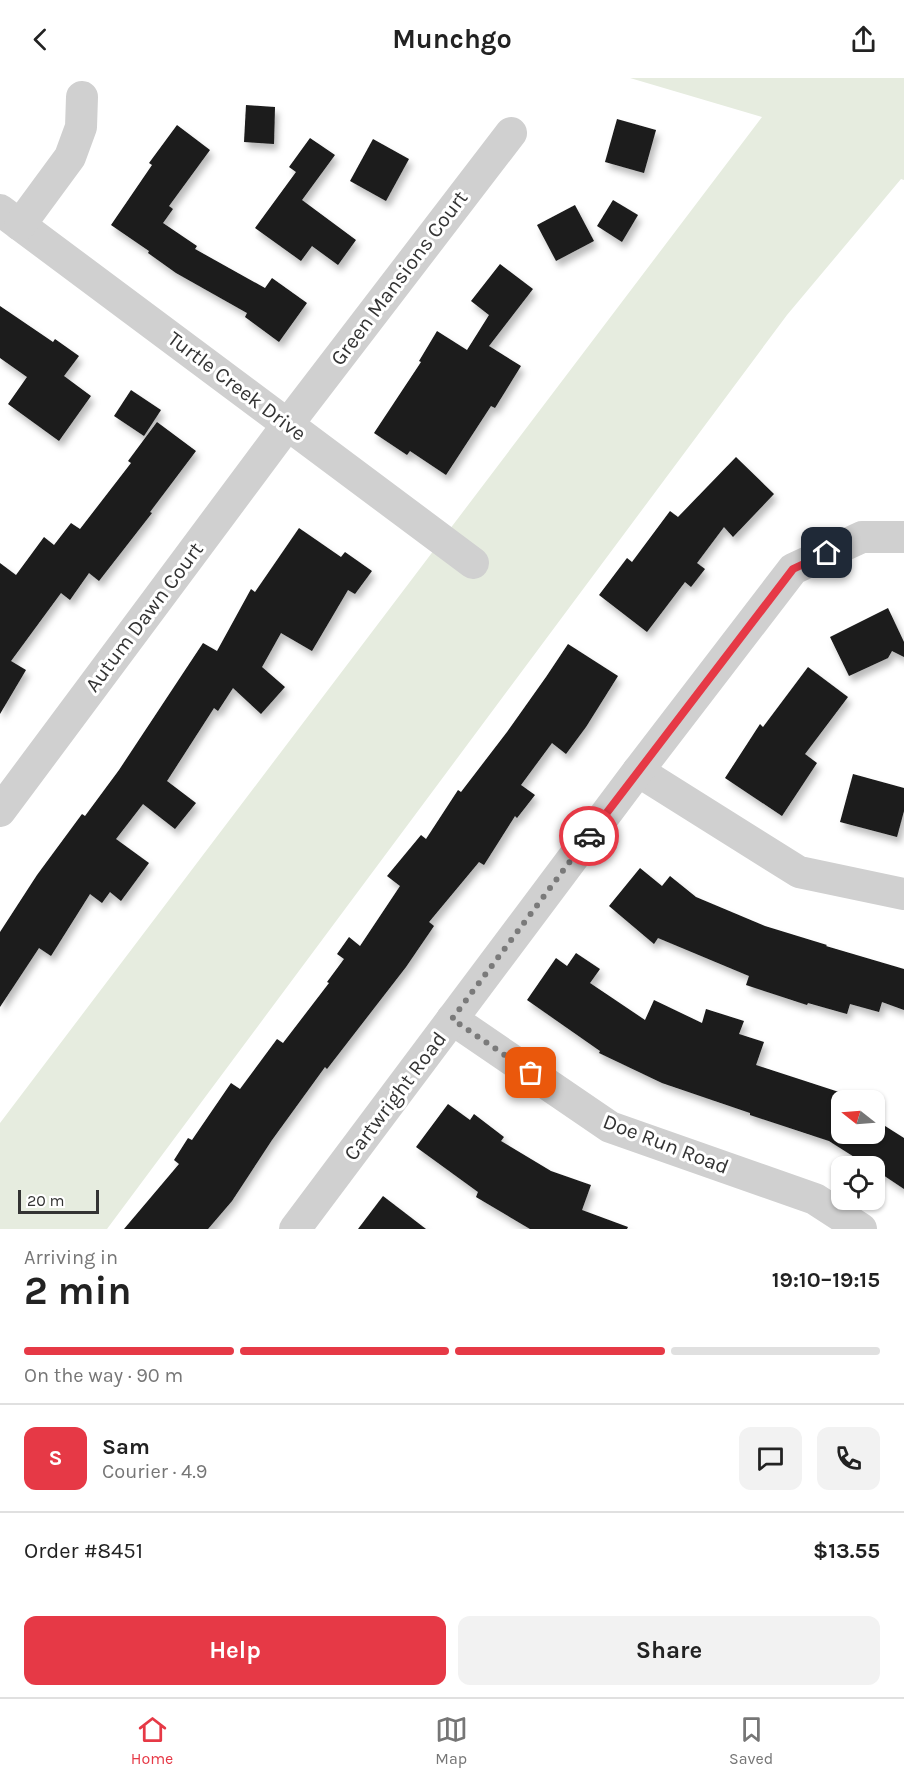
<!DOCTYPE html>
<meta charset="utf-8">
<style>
:root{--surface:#fff;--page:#f2f2f2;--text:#222;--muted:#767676;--line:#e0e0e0;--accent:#e63946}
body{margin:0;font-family:Karla,sans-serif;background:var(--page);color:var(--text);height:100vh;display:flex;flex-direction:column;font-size:22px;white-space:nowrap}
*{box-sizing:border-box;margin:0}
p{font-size:20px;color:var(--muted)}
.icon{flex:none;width:33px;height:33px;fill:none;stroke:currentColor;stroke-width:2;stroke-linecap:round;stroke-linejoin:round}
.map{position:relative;height:1151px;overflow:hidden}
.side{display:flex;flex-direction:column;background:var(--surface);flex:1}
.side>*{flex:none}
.needle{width:39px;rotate:287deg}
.tools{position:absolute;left:831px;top:1012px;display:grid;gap:12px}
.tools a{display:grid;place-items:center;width:54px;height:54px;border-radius:12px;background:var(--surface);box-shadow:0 2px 4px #0004;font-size:30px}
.scale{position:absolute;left:18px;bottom:15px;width:81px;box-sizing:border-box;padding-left:6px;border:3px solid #333;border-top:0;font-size:16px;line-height:21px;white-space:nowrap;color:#333;-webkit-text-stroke:4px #fff;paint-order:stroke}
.pin{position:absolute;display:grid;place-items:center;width:51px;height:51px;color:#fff;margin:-26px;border-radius:12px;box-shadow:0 3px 9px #0006}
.courier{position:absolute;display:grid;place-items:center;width:60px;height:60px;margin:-30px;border:4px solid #e63946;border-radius:50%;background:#fff;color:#222;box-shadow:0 2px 8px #0007}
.overview em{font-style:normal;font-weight:700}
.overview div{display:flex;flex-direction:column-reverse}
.overview{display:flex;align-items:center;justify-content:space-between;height:102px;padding:0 24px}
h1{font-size:39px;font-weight:700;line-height:45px}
.bar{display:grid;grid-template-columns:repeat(4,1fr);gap:9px 6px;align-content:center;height:72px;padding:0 24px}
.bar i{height:8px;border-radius:4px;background:var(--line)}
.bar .selected{background:var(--accent)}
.bar p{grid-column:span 4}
.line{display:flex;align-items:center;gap:15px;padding:0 24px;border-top:2px solid var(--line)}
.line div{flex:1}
.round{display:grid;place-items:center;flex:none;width:63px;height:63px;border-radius:12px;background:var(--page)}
.cta{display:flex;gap:12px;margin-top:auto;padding:12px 24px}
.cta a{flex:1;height:69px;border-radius:12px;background:var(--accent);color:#fff;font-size:24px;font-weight:700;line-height:69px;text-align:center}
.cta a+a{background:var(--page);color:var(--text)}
header{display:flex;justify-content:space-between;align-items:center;height:78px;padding:0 24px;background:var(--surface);font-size:27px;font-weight:700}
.dock{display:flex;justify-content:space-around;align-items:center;height:84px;border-top:2px solid var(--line);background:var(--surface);font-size:16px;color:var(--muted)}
.dock a{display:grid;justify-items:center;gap:3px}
.dock .selected{color:var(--accent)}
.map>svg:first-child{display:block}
</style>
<header><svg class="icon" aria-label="back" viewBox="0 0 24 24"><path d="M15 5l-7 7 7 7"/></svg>Munchgo<svg class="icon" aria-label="share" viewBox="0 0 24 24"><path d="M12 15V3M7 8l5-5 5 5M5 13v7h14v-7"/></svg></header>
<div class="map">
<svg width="904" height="1151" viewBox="0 0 904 1151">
<defs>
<filter id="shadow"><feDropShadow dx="3.5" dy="6" stdDeviation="3" flood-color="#0004"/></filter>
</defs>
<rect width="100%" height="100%" fill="#fff"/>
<path fill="#e6ecdf" d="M630,0H904V102L901,101L787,237L107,1151H0V1045L762,39Z"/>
<g fill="#1a1a1a" filter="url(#shadow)">
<path d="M246,27L275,29L274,66L244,64Z"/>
<path d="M617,41L656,52L644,95L605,84Z"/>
<path d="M177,47L210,72L169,128L173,131L163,145L197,168L195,171L265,210L272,200L307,225L279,264L245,239L247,235L176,195L148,175L149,173L111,147L152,87L149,85Z"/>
<path d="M310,60L335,77L302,122L356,162L338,187L312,168L301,183L255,150L296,94L289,89Z"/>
<path d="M373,61L409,81L386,123L350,103Z"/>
<path d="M613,122L638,137L622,164L597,148Z"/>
<path d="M575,127L594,163L556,183L537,147Z"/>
<path d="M500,186L533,211L489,268L521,288L495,330L491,328L446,397L410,373L407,377L374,355L421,284L419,283L437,253L467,272L489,237L471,223Z"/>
<path d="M0,228L53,264L55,261L79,278L64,298L91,318L59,363L8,326L27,299L0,280Z"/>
<path d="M131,312L161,332L144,358L114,338Z"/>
<path d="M157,344L196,373L150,434L152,435L99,503L89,495L70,522L61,515L11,583L26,592L0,636V485L16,497L44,459L54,467L71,445L80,451L131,385L128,383Z"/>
<path d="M736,379L774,416L733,459L724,449L697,485L705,491L691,509L685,504L647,554L599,517L627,480L632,484L670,433L678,439Z"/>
<path d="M299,450L341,479L345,474L372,493L355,516L348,512L312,573L281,555L262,589L285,609L261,636L233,610L218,633L214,630L167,703L196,725L175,751L143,726L116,761L149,785L121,823L110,814L102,825L90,816L51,878L39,870L0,929V854L37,797L82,736L85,738L119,692L203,565L217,573L251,511L255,514Z"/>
<path d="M888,530L904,564V579L892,573L888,580L849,598L830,559Z"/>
<path d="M568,566L618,598L586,649L566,676L552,665L521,707L535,717L517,740L515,738L484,787L479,784L429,844L434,848L406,889L327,991L325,989L272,1062L232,1123L208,1151H124L179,1086L174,1082L188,1060L192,1062L231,1005L240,1011L277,961L283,965L329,905L327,904L344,881L337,876L349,859L360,868L400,808L387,798L421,757L426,761L458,712L461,714L507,654L546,599Z"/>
<path d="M808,589L848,619L805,676L817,685L782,738L725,700L760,646L763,649Z"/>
<path d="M853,696L904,710V733L897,759L840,744Z"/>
<path d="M640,790L662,808L670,798L696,819L765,848L827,867L826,868L904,891V932L882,924L879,934L850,926L847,936L808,925L807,927L746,907L749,898L658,860L654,866L609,828Z"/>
<path d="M576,875L600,891L590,905L645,942L654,922L702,945L706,931L744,943L739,956L764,964L756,987L842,1015V1020L846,1023H842V1056H874V1041L904,1060V1111L874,1091V1089H870L829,1063L750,1037V1035L662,1005L599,975L600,973L527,922L556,880L567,888Z"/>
<path d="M448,1026L470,1042L474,1036L504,1059L501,1063L551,1093L591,1107L582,1132L628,1149L627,1151H530L476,1119L478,1114L416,1069Z"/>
<path d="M383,1118L426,1151H358Z"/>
</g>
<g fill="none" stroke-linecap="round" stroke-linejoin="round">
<g stroke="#d0d0d0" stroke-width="32">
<path d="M0,132L473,485"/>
<path d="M20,147L70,79L81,49L82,19"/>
<path d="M638,693L799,794L904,816"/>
<path d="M0,733L288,346L511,55"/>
<path d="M452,941L610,1049L815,1121L861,1151"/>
<path d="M295,1151L638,693L793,491L862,459H904"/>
</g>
</g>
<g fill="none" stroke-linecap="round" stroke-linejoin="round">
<path stroke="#7a7a7a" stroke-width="6" stroke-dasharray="0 10.8" d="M531,995L452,941L589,758"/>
<path stroke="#e63946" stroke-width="8" d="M589,758L793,491L827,475"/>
</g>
<g text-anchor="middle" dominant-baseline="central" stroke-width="6" stroke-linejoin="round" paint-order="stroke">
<g font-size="21" fill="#333" stroke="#fff">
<text transform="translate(399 200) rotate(-53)">Green Mansions Court</text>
<text transform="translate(237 308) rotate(37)">Turtle Creek Drive</text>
<text transform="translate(144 539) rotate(-53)">Autum Dawn Court</text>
<text transform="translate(395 1018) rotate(-53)">Cartwright Road</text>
<text transform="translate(666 1066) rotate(21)">Doe Run Road</text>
</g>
</g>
</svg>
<div class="tools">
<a><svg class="needle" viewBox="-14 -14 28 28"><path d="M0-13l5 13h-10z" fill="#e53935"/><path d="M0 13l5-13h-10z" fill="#767676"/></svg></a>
<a><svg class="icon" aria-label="locate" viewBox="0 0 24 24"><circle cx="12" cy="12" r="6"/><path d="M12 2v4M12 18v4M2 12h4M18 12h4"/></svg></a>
</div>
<div class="scale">20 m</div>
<div class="pin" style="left:531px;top:995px;background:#ea580c"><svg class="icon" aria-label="bag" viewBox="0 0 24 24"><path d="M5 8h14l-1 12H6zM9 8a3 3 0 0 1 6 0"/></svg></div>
<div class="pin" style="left:827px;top:475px;background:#1f2937"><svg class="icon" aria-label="home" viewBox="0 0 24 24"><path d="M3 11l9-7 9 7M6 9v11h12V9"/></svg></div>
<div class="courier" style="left:589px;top:758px"><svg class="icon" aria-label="car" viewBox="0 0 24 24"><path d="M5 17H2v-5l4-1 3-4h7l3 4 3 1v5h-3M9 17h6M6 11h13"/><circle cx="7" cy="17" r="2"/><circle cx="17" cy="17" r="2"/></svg></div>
</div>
<section class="side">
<div class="overview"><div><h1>2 min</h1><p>Arriving in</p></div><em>19:10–19:15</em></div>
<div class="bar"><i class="selected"></i><i class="selected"></i><i class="selected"></i><i></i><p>On the way · 90 m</p></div>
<div class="line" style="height:108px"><b class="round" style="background:var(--accent);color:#fff">S</b><div><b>Sam</b><p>Courier · 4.9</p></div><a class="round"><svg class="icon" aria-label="chat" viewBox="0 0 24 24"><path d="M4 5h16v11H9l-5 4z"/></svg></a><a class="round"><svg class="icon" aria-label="phone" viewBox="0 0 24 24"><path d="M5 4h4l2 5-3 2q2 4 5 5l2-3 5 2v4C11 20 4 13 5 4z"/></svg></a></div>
<div class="line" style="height:78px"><div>Order #8451</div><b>$13.55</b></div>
<div class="cta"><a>Help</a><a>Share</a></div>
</section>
<nav class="dock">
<a class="selected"><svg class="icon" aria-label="home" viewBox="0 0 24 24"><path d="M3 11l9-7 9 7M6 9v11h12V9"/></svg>Home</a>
<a><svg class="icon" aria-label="map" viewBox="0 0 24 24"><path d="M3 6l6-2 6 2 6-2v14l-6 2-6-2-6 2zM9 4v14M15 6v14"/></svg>Map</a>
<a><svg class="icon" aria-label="saved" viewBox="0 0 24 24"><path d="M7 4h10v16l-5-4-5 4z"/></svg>Saved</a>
</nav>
